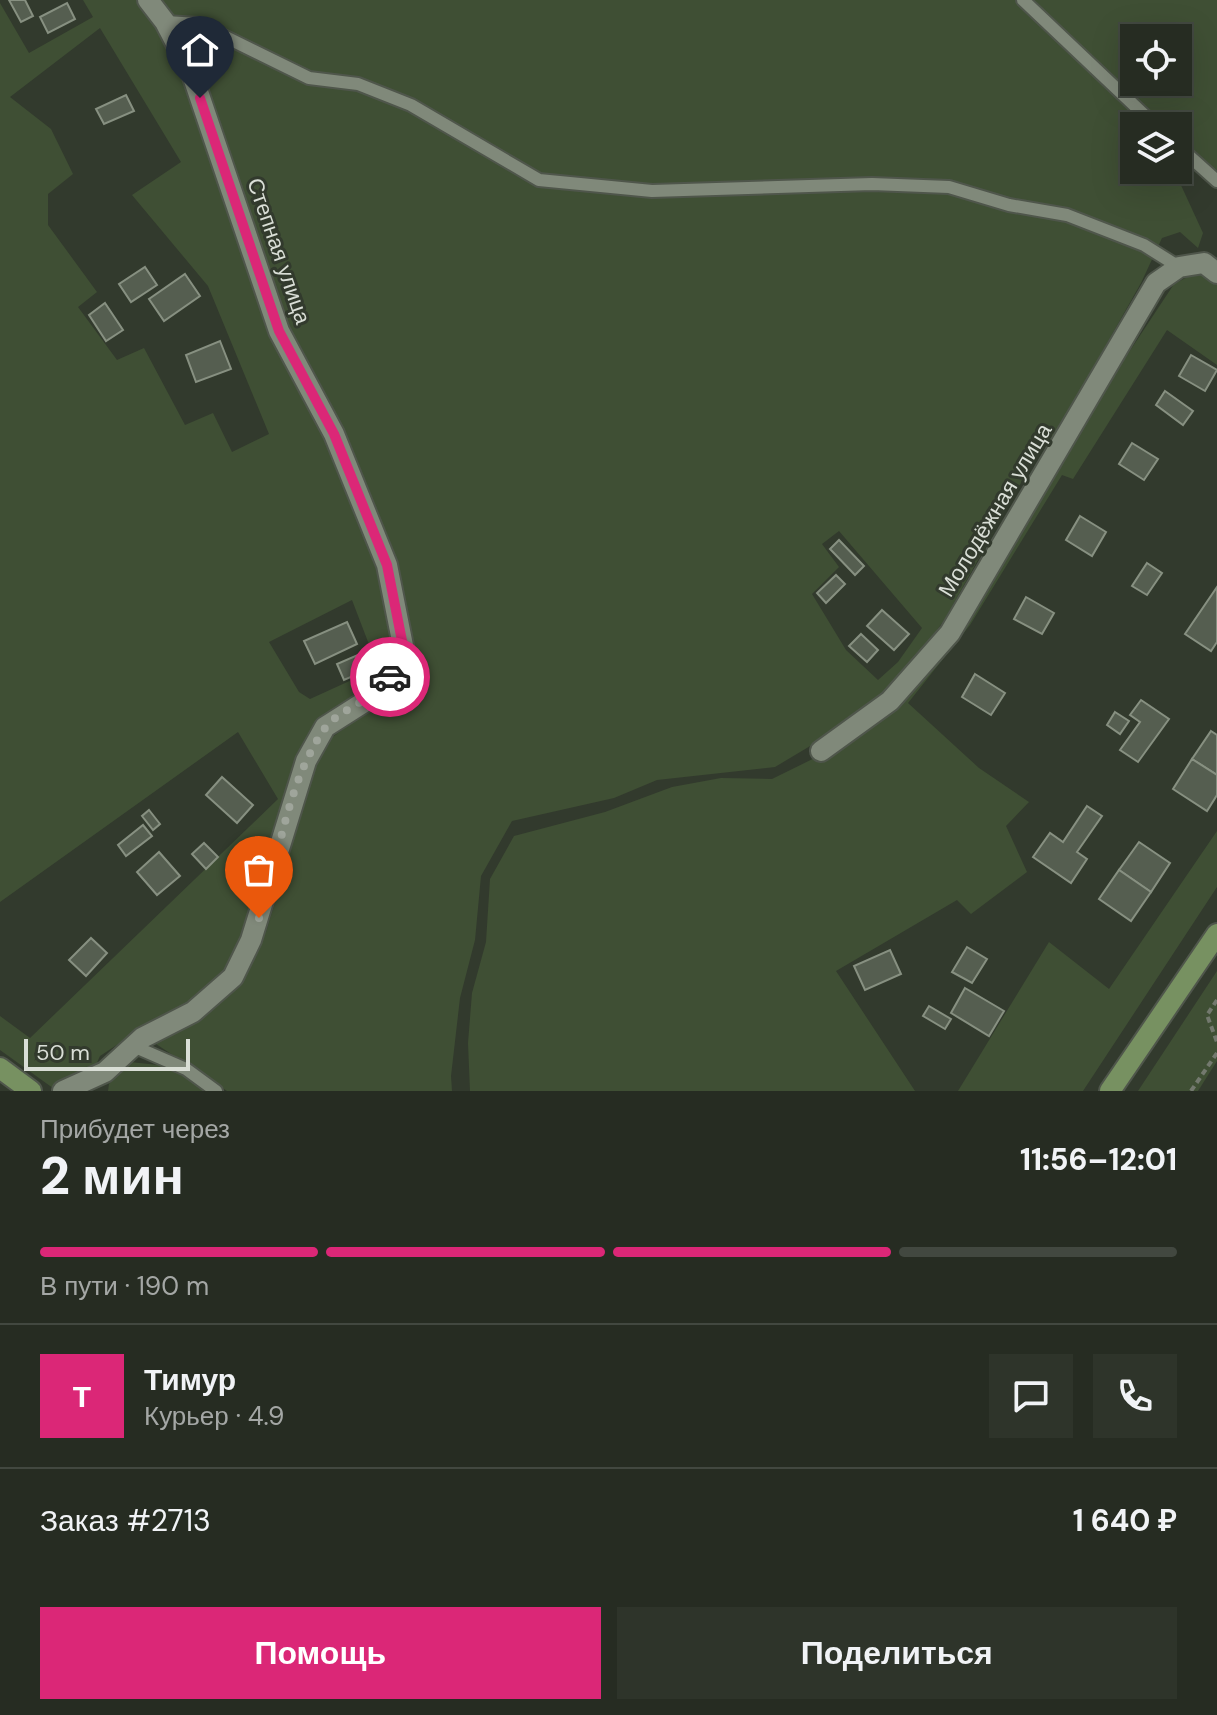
<!DOCTYPE html>
<html lang="ru">
<meta charset="utf-8">
<style>
:root{--surface:#262c22;--page:#2e342a;--text:#f1f3f6;--muted:#a4a7a5;--line:#424840;--accent:#db2777}
body{margin:0;font-family:"DM Sans",sans-serif;background:var(--page);color:var(--text);height:100vh;display:flex;flex-direction:column;font-size:30px;white-space:nowrap}
*{box-sizing:border-box;margin:0}
p{font-size:26px;color:var(--muted)}
.icon{flex:none;width:44px;height:44px;fill:none;stroke:currentColor;stroke-width:2;stroke-linecap:round;stroke-linejoin:round}
.map{position:relative;height:1091px;overflow:hidden}
.panel{display:flex;flex-direction:column;background:var(--surface);flex:1}
.panel>*{flex:none}
.buttons{position:absolute;left:1120px;top:24px;display:grid;gap:16px}
.buttons a{display:grid;place-items:center;width:72px;height:72px;border-radius:0px;background:var(--surface);box-shadow:0 8px 32px #0002,0 0 0 2px var(--line);font-size:40px}
.scale{position:absolute;left:24px;bottom:20px;width:166px;box-sizing:border-box;padding-left:8px;border:4px solid #d9ded6;border-top:0;font-size:22px;line-height:28px;white-space:nowrap;color:#d9ded6;-webkit-text-stroke:6px #323a2d;paint-order:stroke}
.pin{position:absolute;display:grid;place-items:center;width:68px;height:68px;color:#fff;margin:-82px -34px;border-radius:50% 50% 50% 0;rotate:-45deg;box-shadow:0 0 8px #0007}
.pin .icon{rotate:45deg}
.courier{position:absolute;display:grid;place-items:center;width:80px;height:80px;margin:-40px;border:6px solid #db2777;border-radius:50%;background:#fff;color:#222;box-shadow:0 2px 10px #0007}
.headline em{font-style:normal;font-weight:800}
.headline div{display:flex;flex-direction:column-reverse}
.headline{display:flex;align-items:center;justify-content:space-between;height:136px;padding:0 40px}
h1{font-size:52px;font-weight:800;line-height:60px}
.bar{display:grid;grid-template-columns:repeat(4,1fr);gap:12px 8px;align-content:center;height:96px;padding:0 40px}
.bar i{height:10px;border-radius:6px;background:var(--line)}
.bar .on{background:var(--accent)}
.bar p{grid-column:span 4}
.line{display:flex;align-items:center;gap:20px;padding:0 40px;border-top:2px solid var(--line)}
.line div{flex:1}
.round{display:grid;place-items:center;flex:none;width:84px;height:84px;border-radius:0px;background:var(--page)}
.button{display:flex;gap:16px;margin-top:auto;padding:16px 40px}
.button a{flex:1;height:92px;border-radius:0px;background:var(--accent);color:#fff;font-size:32px;font-weight:800;line-height:92px;text-align:center}
.button a+a{background:var(--page);color:var(--text)}
.map>svg:first-child{display:block}
</style>
<div class="map">
<svg width="1217" height="1091" viewBox="0 0 1217 1091">
<rect width="100%" height="100%" fill="#323a2d"/>
<g fill="#3f4f34" fill-rule="evenodd">
<path d="M83,0H138L166,37L382,567L392,642L384,668L363,694L316,728L255,907L227,972L187,1008L138,1031L100,1056L84,1091H57L0,1050V1016L30,1038L278,799L238,732L0,902V3L29,53L93,17ZM100,28L181,162L132,195L208,286L269,434L232,452L213,413L185,425L144,348L117,360L78,307L97,292L48,225V194L73,174L51,129L10,97ZM352,600L378,668L310,699L299,692L269,642Z"/>
<path d="M158,0H1217V170L1178,149V126H1134V170H1174L1203,233L1198,248L1180,232L1162,238L1141,283L1057,432L1036,456L945,619L898,683L847,724L775,767L657,780L614,798L512,821L481,876L475,940L460,998L451,1076L452,1091H227L150,1040L241,978L266,932L281,883L289,831L316,759L331,738L408,682L415,659L403,597L273,294L196,58ZM1134,38H1178V82H1134ZM839,531L922,628L898,662L878,680L846,650L812,594L839,567L822,544Z"/>
<path d="M1195,273L1207,274L1217,282V365L1167,330L1073,479L1062,475L970,625L908,703L979,768L1029,802L1006,826L1027,872L971,914L957,900L836,971L915,1091H470L468,1043L472,993L486,942L490,879L514,836L605,812L672,787L721,778L772,779L841,745L902,696L1174,284Z"/>
<path d="M1217,831V887L1083,1091H958L1049,942L1109,989Z"/>
<path d="M1217,971V1061L1198,1091H1138Z"/>
<path d="M130,1062L168,1066L205,1091H108L109,1084Z"/>
</g>
<g fill="#555e50" stroke="#879081" stroke-width="2">
<path d="M9,0H25L33,16L21,22Z"/>
<path d="M67,3L75,19L48,33L40,17Z"/>
<path d="M126,95L134,111L104,124L96,109Z"/>
<path d="M145,267L157,285L131,302L119,284Z"/>
<path d="M185,274L200,296L164,321L149,299Z"/>
<path d="M105,303L123,330L106,341L89,315Z"/>
<path d="M220,341L231,369L196,382L186,355Z"/>
<path d="M1191,355L1217,370L1205,391L1179,376Z"/>
<path d="M1165,391L1193,411L1183,425L1156,405Z"/>
<path d="M1132,443L1158,459L1144,480L1119,464Z"/>
<path d="M1080,516L1106,532L1092,556L1066,540Z"/>
<path d="M839,540L864,566L855,575L830,549Z"/>
<path d="M1147,563L1162,573L1147,595L1132,586Z"/>
<path d="M836,575L845,584L826,603L817,593Z"/>
<path d="M1217,587V642L1211,651L1185,634Z"/>
<path d="M1026,597L1054,613L1042,634L1014,619Z"/>
<path d="M882,610L909,634L894,650L867,626Z"/>
<path d="M347,622L357,644L315,664L304,641Z"/>
<path d="M861,634L878,650L867,662L849,646Z"/>
<path d="M360,654L367,670L344,680L337,664Z"/>
<path d="M975,674L1005,693L991,715L962,697Z"/>
<path d="M1141,700L1169,719L1138,762L1120,750L1140,722L1130,715Z"/>
<path d="M1115,712L1129,721L1120,734L1107,725Z"/>
<path d="M1211,731L1217,735V775L1192,759Z"/>
<path d="M1192,759L1217,775V795L1207,811L1173,789Z"/>
<path d="M222,777L253,805L237,823L206,795Z"/>
<path d="M1087,806L1102,816L1077,852L1087,859L1071,883L1033,857L1050,833L1063,842Z"/>
<path d="M149,810L160,824L153,830L142,816Z"/>
<path d="M143,825L152,836L126,856L118,845Z"/>
<path d="M1139,842L1170,863L1151,892L1119,870Z"/>
<path d="M204,843L218,857L206,869L192,854Z"/>
<path d="M159,852L180,876L157,895L137,872Z"/>
<path d="M1119,870L1151,892L1131,921L1099,899Z"/>
<path d="M91,938L107,953L86,976L69,960Z"/>
<path d="M967,947L987,959L972,983L952,972Z"/>
<path d="M890,950L901,974L865,990L854,966Z"/>
<path d="M965,988L1004,1011L989,1036L951,1013Z"/>
<path d="M929,1006L951,1019L945,1029L923,1016Z"/>
</g>
<g fill="none" stroke-linecap="round" stroke-linejoin="round">
<g stroke="#4f564b" stroke-width="16">
<g id="lane">
<path d="M1023,0L1156,126"/>
<path d="M165,22L199,24L309,78L358,84L411,105L539,180L652,191L872,184L949,187L1009,205L1067,215L1144,245L1179,267"/>
<path d="M1178,146L1217,181"/>
<path d="M133,1046L186,1069L216,1091"/>
</g>
</g>
<g stroke="#4f564b" stroke-width="24">
<g id="street">
<path d="M821,751L890,701L950,633L1156,283L1179,267L1204,263L1217,273"/>
<path d="M63,1091L105,1072L142,1038L193,1012L233,977L251,940L306,761L325,727L380,692L405,656L387,565L334,434L279,331L192,74L165,22L148,0"/>
</g>
</g>
<g stroke="#4f564b" stroke-width="24">
<g id="secondary">
<path d="M0,1068L31,1091"/>
<path d="M1110,1091L1217,934"/>
</g>
</g>
<g stroke="#73796e" stroke-width="4" stroke-dasharray="6 4" stroke-linecap="butt">
<path d="M1217,1000L1207,1015L1217,1042"/>
<path d="M1191,1091L1217,1053"/>
</g>
<use href="#lane" stroke="#80897a" stroke-width="12"/>
<use href="#street" stroke="#80897a" stroke-width="20"/>
<use href="#secondary" stroke="#779161" stroke-width="20"/>
</g>
<g fill="none" stroke-linecap="round" stroke-linejoin="round">
<path stroke="#9fa59b" stroke-width="8" stroke-dasharray="0 14.4" d="M259,918C280,857 286,786 323,731C337,709 373,702 390,677"/>
<path stroke="#db2777" stroke-width="10" d="M200,98L279,331L334,434L387,565L405,656L390,677"/>
</g>
<g text-anchor="middle" dominant-baseline="central" stroke-width="6" stroke-linejoin="round" paint-order="stroke">
<g font-size="22" fill="#d9ded6" stroke="#323a2d">
<text transform="translate(279 251) rotate(71)">Степная улица</text>
<text transform="translate(995 510) rotate(-59)">Молодёжная улица</text>
</g>
</g>
</svg>
<div class="buttons">
<a><svg class="icon" aria-label="locate" viewBox="0 0 24 24"><circle cx="12" cy="12" r="6"/><path d="M12 2v4M12 18v4M2 12h4M18 12h4"/></svg></a>
<a><svg class="icon" aria-label="layers" viewBox="0 0 24 24"><path d="M12 4l9 5-9 5-9-5zM3 14l9 5 9-5"/></svg></a>
</div>
<div class="scale">50 m</div>
<div class="pin" style="left:259px;top:918px;background:#ea580c"><svg class="icon" aria-label="bag" viewBox="0 0 24 24"><path d="M5 8h14l-1 12H6zM9 8a3 3 0 0 1 6 0"/></svg></div>
<div class="pin" style="left:200px;top:98px;background:#1f2937"><svg class="icon" aria-label="home" viewBox="0 0 24 24"><path d="M3 11l9-7 9 7M6 9v11h12V9"/></svg></div>
<div class="courier" style="left:390px;top:677px"><svg class="icon" aria-label="car" viewBox="0 0 24 24"><path d="M5 17H2v-5l4-1 3-4h7l3 4 3 1v5h-3M9 17h6M6 11h13"/><circle cx="7" cy="17" r="2"/><circle cx="17" cy="17" r="2"/></svg></div>
</div>
<section class="panel">
<div class="headline"><div><h1>2 мин</h1><p>Прибудет через</p></div><em>11:56–12:01</em></div>
<div class="bar"><i class="on"></i><i class="on"></i><i class="on"></i><i></i><p>В пути · 190 m</p></div>
<div class="line" style="height:144px"><b class="round" style="background:var(--accent);color:#fff">Т</b><div><b>Тимур</b><p>Курьер · 4.9</p></div><a class="round"><svg class="icon" aria-label="chat" viewBox="0 0 24 24"><path d="M4 5h16v11H9l-5 4z"/></svg></a><a class="round"><svg class="icon" aria-label="phone" viewBox="0 0 24 24"><path d="M5 4h4l2 5-3 2q2 4 5 5l2-3 5 2v4C11 20 4 13 5 4z"/></svg></a></div>
<div class="line" style="height:104px"><div>Заказ #2713</div><b>1 640 ₽</b></div>
<div class="button"><a>Помощь</a><a>Поделиться</a></div>
</section>
